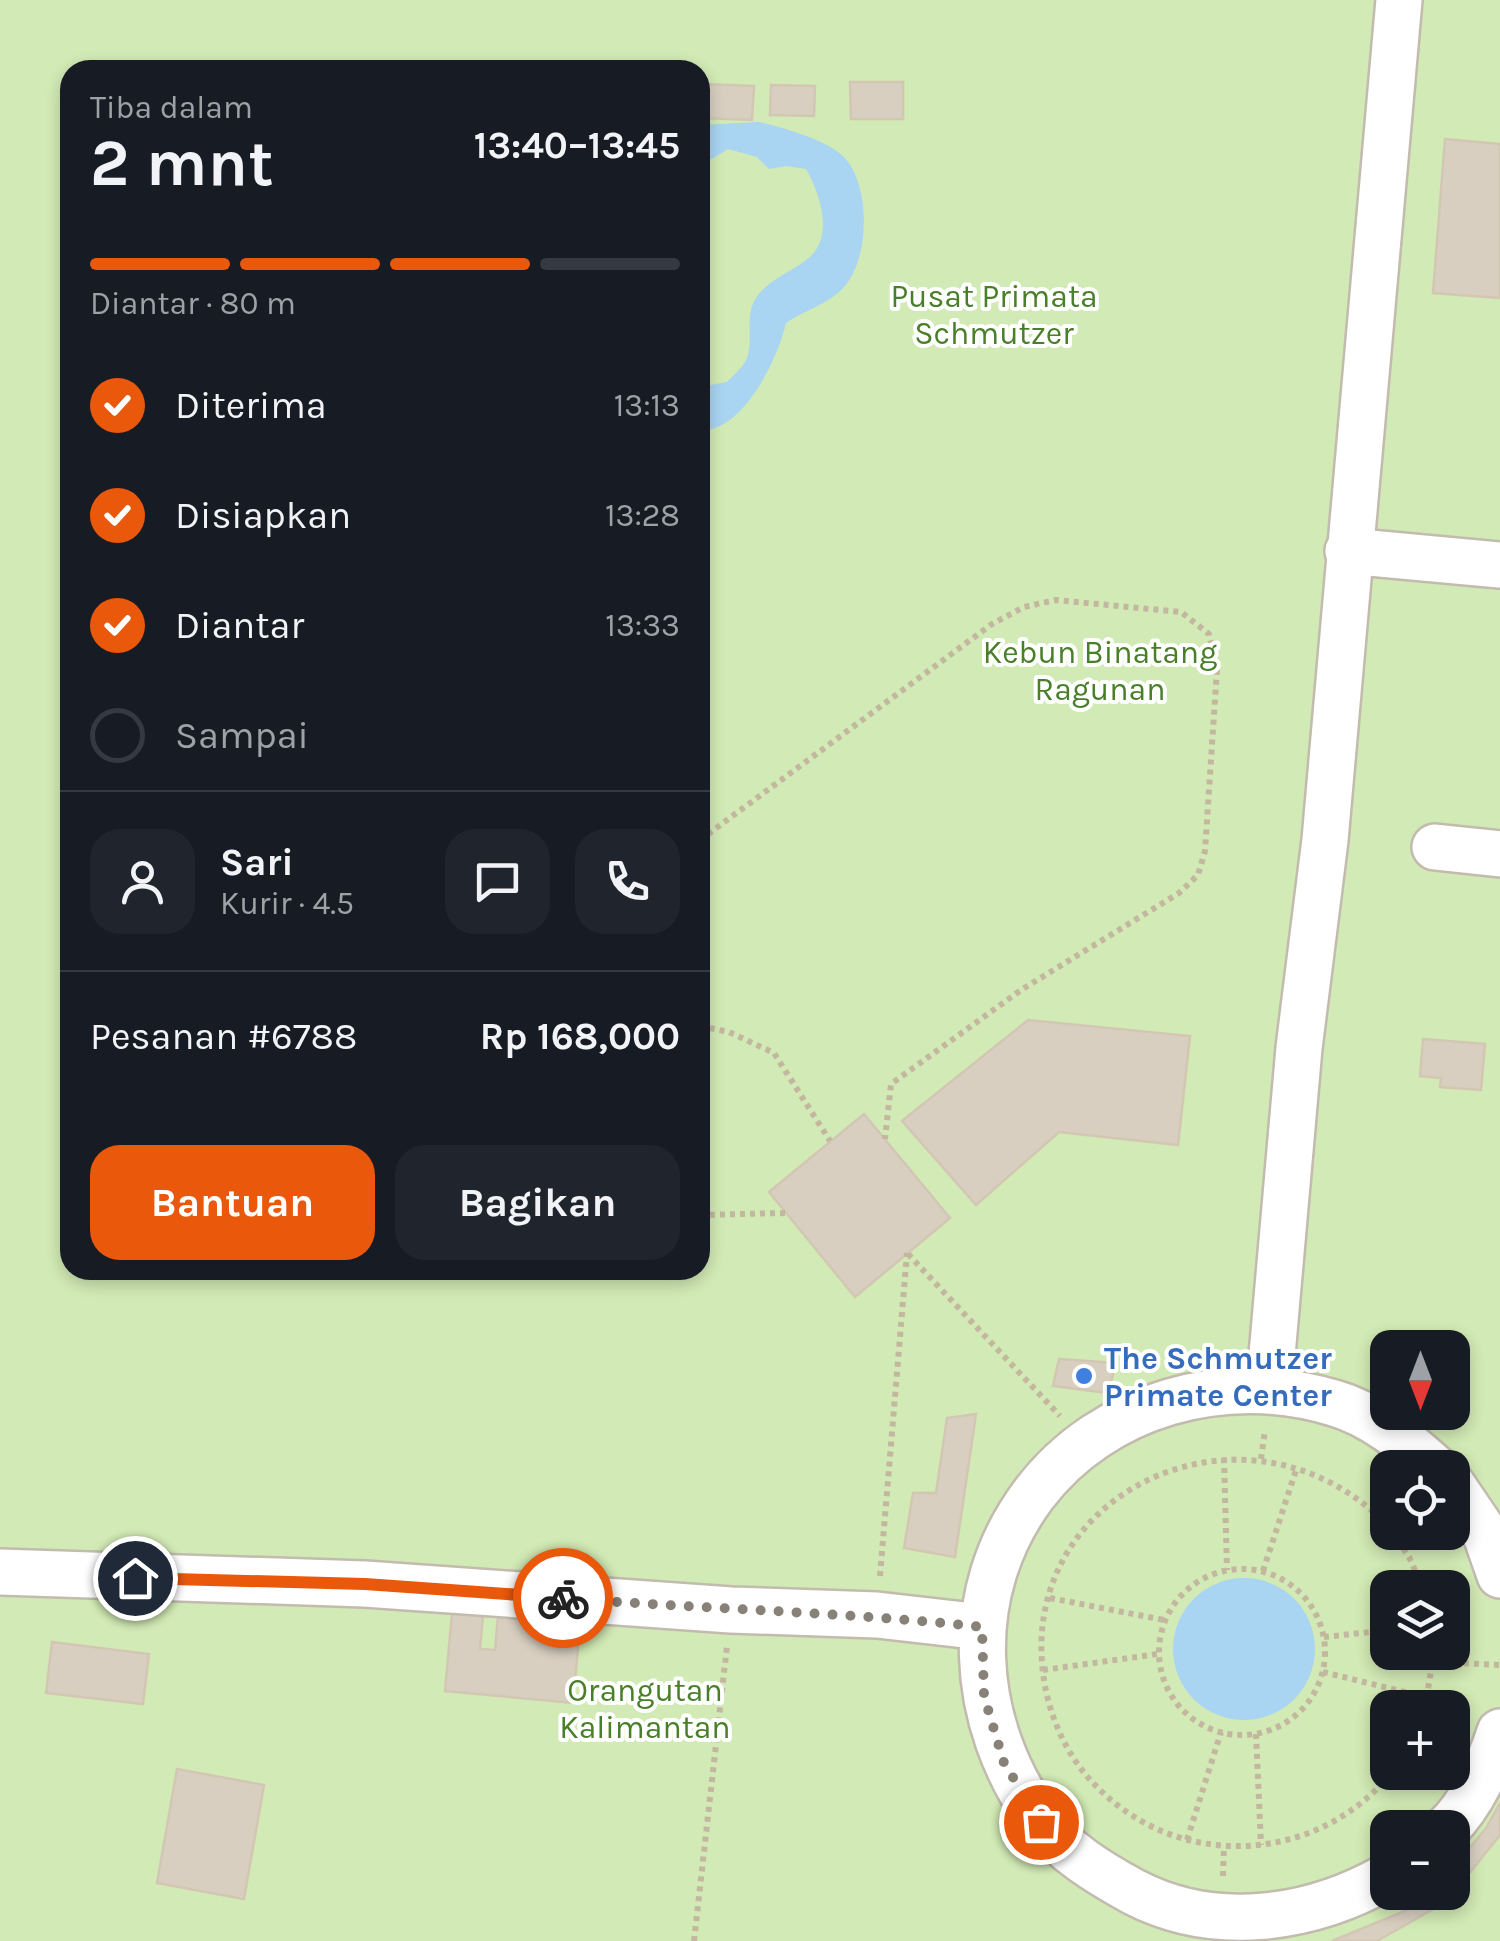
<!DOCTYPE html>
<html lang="id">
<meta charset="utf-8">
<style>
:root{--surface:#171b24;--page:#20242c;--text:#f1f3f6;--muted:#9ea1a6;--line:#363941;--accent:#ea580c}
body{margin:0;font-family:Karla,sans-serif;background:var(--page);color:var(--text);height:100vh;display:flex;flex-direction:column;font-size:38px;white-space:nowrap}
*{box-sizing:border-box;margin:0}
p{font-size:32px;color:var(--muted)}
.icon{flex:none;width:55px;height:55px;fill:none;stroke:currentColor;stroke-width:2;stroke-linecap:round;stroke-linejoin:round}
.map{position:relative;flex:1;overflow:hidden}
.side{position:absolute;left:60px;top:60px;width:650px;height:1220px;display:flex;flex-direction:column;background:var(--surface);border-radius:30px;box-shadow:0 5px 15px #0003}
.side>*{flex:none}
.needle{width:65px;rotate:180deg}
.controls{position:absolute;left:1370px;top:1330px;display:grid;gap:20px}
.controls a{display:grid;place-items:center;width:100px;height:100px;border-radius:20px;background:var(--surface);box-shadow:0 5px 15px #0003;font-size:50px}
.pin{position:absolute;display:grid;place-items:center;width:85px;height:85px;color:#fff;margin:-42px;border:5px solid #fff;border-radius:50%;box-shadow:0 2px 10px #0007}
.courier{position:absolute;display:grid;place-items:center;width:100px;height:100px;margin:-50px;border:8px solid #ea580c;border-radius:50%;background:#fff;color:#222;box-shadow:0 2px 12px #0007}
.head em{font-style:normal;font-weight:700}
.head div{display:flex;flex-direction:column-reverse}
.head{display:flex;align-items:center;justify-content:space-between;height:170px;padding:0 30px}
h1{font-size:65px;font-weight:700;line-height:75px}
.bar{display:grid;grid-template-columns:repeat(4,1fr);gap:15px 10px;align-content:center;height:120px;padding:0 30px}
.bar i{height:12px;border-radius:8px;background:var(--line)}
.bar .selected{background:var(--accent)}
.bar p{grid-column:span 4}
.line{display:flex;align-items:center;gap:25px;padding:0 30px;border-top:2px solid var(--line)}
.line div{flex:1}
.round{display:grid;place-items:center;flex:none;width:105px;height:105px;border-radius:30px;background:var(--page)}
ol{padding:0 30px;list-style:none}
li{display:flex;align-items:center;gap:30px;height:110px}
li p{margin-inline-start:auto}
li .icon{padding:10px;border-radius:50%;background:var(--accent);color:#fff;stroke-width:4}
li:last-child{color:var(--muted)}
li i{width:55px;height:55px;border:5px solid var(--line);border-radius:50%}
.primary-button{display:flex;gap:20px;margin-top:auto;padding:20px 30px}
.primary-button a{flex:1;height:115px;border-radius:30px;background:var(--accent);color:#fff;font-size:40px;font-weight:700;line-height:115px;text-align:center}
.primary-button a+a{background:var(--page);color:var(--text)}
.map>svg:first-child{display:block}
</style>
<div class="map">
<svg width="1500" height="1941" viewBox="0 0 1500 1941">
<rect width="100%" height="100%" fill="#f6f3ec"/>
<path fill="#d2eab5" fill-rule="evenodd" d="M0,0H1500V1941H0ZM70,70H700V1270H70ZM1388,1348H1452V1412H1388ZM1388,1468H1452V1532H1388ZM1388,1588H1452V1652H1388ZM1388,1708H1452V1772H1388ZM1388,1828H1452V1892H1388Z"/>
<g fill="#a9d4f2">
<path d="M759,122C781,127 828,140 844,157C871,186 870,258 844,287C828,305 806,309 786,323C778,358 743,433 700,430V387L727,382C734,375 743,367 747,358C754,339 744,316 756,298C768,279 795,271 811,256C834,233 819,192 806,169L786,166L769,169L757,157L728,149L700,166V125Z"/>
<circle cx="1244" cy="1649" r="71"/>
</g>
<g fill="#d8cfc1" stroke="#d3c7b4" stroke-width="2.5">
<path d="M850,82H903V119H851Z"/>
<path d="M703,84L754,86L752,120L702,118Z"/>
<path d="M771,85L815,86L814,116L770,115Z"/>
<path d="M1445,139L1500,144V298L1433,293Z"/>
<path d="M1028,1020L1190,1036L1178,1145L1059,1132L976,1205L902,1121Z"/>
<path d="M1423,1039L1485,1044L1481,1090L1440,1087L1441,1078L1420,1076Z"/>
<path d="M864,1114L950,1218L855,1297L769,1192Z"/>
<path d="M1059,1359L1116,1363L1108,1393L1053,1386Z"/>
<path d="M976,1414L955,1557L904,1548L913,1493H936L947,1418Z"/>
<path d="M452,1613L483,1616L480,1649L495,1650L498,1617L580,1625L573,1703L445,1691Z"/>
<path d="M52,1642L149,1654L143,1704L46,1693Z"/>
<path d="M177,1769L264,1785L244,1899L157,1883Z"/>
<path d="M1500,1803V1835L1464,1880L1442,1904L1377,1941H1332L1412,1908L1429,1892H1452V1870L1486,1828Z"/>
</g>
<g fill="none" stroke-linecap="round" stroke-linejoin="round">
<g stroke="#c2bbae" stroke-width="50">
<g id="minor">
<path d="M1348,551L1500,565"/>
<path d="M1435,847L1500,854"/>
<path d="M1269,1389L1299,1048L1325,840L1399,0"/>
<path d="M1452,1485L1486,1535L1500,1575"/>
<path d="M0,1572L365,1584L731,1610L877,1615L982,1627"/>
<path d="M1447,1828C1473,1803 1489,1765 1500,1732"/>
<path d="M1388,1876C1311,1920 1215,1934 1134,1892C1099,1873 1063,1851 1039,1819C969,1722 960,1592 1034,1494C1103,1403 1226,1370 1334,1403C1373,1414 1406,1442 1435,1468"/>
</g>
</g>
<g stroke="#c4b79f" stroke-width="6" stroke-dasharray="5 5" stroke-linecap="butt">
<path d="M700,840L992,624L1024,607L1056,600L1181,612L1209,634L1217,669L1205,851L1198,875L1179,893L1021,990L891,1084L885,1139"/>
<path d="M700,1026L729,1032L774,1053L830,1141"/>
<path d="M700,1215L786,1213"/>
<path d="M908,1254L1060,1416"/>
<path d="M1224,1458L1227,1570"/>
<path d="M1261,1459L1265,1430"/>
<path d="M1388,1526C1250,1382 1009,1490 1045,1686C1051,1718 1065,1750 1086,1775C1119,1814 1165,1840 1217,1845C1283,1852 1350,1825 1392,1772"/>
<path d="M1392,1532L1409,1557L1423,1588"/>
<circle cx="1242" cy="1652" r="83"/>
<path d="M1263,1571L1297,1467"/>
<path d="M880,1576L907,1253"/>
<path d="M1050,1598L1164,1620"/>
<path d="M1324,1637L1388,1630"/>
<path d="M1434,1662L1500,1665"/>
<path d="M1043,1670L1158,1654"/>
<path d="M1323,1672L1429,1698"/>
<path d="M1425,1708L1434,1652"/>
<path d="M1256,1734L1261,1845"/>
<path d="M1187,1840L1221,1732"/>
<path d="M1223,1876L1224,1846"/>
<path d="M694,1941L727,1646"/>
</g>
<use href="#minor" stroke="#fff" stroke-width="45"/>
</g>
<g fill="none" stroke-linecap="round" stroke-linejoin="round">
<path stroke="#878178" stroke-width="10" stroke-dasharray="0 18" d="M563,1598C703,1609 843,1612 982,1627L984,1696L1004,1763L1041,1822"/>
<path stroke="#ea580c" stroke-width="12" d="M135,1578L365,1584L563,1598"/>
</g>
<circle fill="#3f7fe0" stroke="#fff" stroke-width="4" cx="1084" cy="1376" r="10"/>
<g text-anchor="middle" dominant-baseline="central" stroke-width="8" stroke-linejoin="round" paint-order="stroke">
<g font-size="32" fill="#4a7f2a" stroke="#fff">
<text x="994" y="296">Pusat Primata<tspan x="994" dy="37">Schmutzer</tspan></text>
<text x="1100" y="652">Kebun Binatang<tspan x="1100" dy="37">Ragunan</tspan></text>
<text x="645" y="1690">Orangutan<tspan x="645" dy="37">Kalimantan</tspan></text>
</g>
<g font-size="32" font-weight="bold" fill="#366cbe" stroke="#fff" text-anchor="start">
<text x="1104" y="1358">The Schmutzer<tspan x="1104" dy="37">Primate Center</tspan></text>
</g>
</g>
</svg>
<div class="controls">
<a><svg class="needle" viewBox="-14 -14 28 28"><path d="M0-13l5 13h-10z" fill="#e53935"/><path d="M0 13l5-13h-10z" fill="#9ea1a6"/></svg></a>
<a><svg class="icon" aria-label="locate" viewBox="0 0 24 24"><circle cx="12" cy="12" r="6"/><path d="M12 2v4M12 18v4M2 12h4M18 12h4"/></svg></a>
<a><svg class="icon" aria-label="layers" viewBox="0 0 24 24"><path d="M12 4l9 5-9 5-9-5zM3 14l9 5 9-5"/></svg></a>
<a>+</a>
<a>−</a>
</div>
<div class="pin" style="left:1041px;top:1822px;background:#ea580c"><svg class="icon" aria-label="bag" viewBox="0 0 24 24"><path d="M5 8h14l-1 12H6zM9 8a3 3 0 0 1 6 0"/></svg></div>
<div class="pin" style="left:135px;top:1578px;background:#1f2937"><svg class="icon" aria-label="home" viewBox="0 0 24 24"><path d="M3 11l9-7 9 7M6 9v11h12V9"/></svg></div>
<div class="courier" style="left:563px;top:1598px"><svg class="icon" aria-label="bike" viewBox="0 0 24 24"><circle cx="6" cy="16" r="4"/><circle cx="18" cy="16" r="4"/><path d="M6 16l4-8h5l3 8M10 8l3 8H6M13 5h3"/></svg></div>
<section class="side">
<div class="head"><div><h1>2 mnt</h1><p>Tiba dalam</p></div><em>13:40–13:45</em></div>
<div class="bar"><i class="selected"></i><i class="selected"></i><i class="selected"></i><i></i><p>Diantar · 80 m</p></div>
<ol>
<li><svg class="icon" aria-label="check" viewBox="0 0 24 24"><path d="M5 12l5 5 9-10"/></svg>Diterima<p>13:13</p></li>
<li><svg class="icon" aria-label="check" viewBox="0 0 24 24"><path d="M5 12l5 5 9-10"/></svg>Disiapkan<p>13:28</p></li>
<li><svg class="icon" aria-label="check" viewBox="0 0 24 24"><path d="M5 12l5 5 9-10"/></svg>Diantar<p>13:33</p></li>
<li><i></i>Sampai</li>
</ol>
<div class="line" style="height:180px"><a class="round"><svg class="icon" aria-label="person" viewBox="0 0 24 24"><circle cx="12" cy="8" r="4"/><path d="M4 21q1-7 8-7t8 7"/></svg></a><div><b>Sari</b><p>Kurir · 4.5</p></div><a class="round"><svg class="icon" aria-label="chat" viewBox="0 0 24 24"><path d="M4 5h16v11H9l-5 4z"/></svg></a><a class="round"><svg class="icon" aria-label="phone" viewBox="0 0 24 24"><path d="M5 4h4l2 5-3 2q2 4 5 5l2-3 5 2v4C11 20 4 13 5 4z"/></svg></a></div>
<div class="line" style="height:130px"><div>Pesanan #6788</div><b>Rp 168,000</b></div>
<div class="primary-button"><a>Bantuan</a><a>Bagikan</a></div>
</section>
</div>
